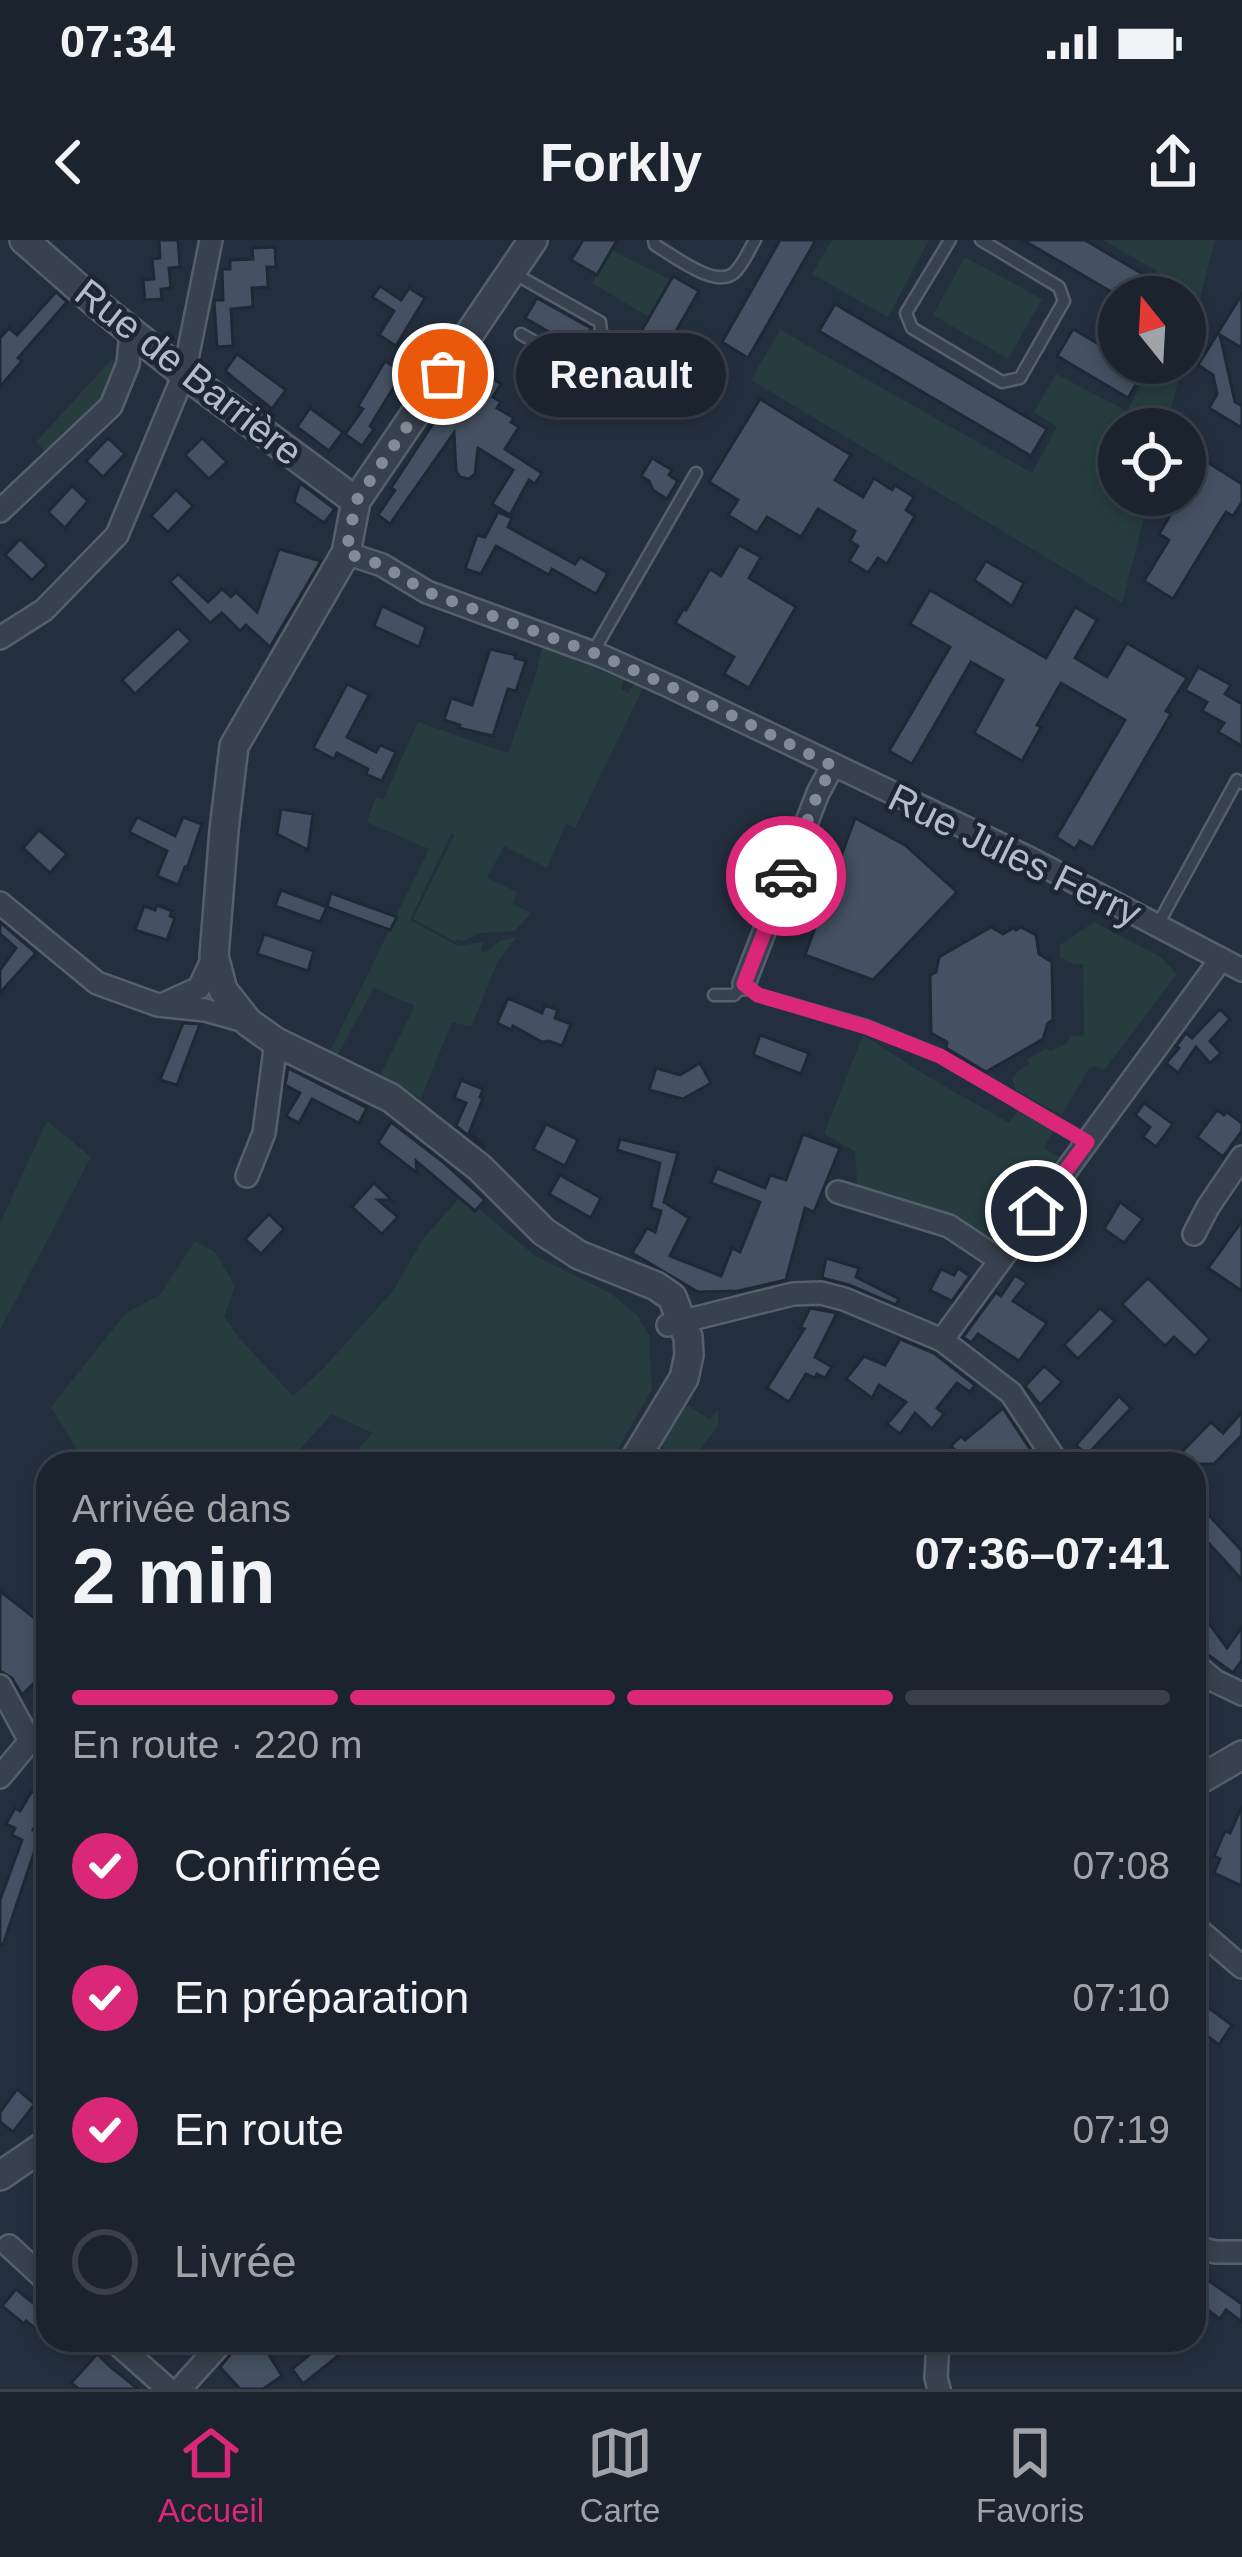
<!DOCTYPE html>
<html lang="fr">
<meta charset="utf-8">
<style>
:root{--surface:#1b232e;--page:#282f3a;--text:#f1f3f6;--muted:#a0a4aa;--line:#39404a;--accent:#db2777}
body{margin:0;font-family:Arial,sans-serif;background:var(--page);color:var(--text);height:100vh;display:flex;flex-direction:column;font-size:45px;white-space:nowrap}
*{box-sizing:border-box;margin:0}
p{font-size:39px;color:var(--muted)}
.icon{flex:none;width:66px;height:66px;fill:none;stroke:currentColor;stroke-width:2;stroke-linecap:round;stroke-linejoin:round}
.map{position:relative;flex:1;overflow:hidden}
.sheet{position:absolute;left:36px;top:1212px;width:1170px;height:900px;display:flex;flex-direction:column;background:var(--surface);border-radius:36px;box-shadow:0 6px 18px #0003,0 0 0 3px var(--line)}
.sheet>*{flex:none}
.needle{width:78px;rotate:342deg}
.tools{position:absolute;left:1098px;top:36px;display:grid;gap:24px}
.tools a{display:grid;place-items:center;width:108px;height:108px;border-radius:50%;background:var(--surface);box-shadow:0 6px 18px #0003,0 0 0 3px var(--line);font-size:60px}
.pin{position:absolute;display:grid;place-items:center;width:102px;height:102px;color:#fff;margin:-51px;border:6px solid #fff;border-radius:50%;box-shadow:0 3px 12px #0007}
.courier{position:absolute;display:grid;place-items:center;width:120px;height:120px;margin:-60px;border:9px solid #db2777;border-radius:50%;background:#fff;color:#222;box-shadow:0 3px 15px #0007}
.bubble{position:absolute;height:84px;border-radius:42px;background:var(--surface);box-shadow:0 6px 18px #0003,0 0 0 3px var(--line);font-size:39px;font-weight:800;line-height:84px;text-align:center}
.head em{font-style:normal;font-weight:800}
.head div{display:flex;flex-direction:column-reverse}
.head{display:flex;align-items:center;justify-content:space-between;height:204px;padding:0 36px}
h1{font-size:78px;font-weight:800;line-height:90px}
.bar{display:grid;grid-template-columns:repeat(4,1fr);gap:18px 12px;align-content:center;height:144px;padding:0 36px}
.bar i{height:15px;border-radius:9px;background:var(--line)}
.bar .active{background:var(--accent)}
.bar p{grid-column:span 4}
ol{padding:0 36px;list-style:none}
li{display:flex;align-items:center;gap:36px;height:132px}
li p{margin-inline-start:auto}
li .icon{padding:12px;border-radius:50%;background:var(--accent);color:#fff;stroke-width:4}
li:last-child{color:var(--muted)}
li i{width:66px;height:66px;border:6px solid var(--line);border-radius:50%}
.status{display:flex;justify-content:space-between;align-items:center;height:84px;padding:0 60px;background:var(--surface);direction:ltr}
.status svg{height:33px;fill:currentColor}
header{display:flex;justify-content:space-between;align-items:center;height:156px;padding:0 36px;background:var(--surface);font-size:54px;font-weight:800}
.tab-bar{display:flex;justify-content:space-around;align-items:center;height:168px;border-top:3px solid var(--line);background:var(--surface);font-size:33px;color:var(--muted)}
.tab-bar a{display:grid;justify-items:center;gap:6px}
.tab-bar .active{color:var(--accent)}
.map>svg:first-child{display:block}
</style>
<div class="status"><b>07:34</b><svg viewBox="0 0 49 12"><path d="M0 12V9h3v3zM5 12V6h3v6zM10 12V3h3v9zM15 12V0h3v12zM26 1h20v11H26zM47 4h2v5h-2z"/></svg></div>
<header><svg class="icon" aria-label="back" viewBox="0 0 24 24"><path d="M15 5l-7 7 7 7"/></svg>Forkly<svg class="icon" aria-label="share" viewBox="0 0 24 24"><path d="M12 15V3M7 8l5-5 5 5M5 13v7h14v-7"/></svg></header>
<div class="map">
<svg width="1242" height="2149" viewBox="0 0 1242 2149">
<rect width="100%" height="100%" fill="#242f3e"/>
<g fill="#263c3f">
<path d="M832,0H929L888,77L812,34Z"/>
<path d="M1103,0H1215L1185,116V57H1143L1157,31Z"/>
<path d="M611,10L671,40L649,77L592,43Z"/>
<path d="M965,17L1042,59L1008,119L933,75Z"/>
<path d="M780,90L1032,233L1057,187L1034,172L1056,134L1127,171L1151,127L1145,123H1183L1166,189H1119V255H1150L1122,363L751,140Z"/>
<path d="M112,119L123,126L108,159L49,215L36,202Z"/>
<path d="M542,407L624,440L621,449L629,453L634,444L643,448L575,588L566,584L547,628L504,606L487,638L517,652L513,664L531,673L515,691L480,693L464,701L457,699L456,702L413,679L455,594H451L410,680L458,706L483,702L481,711L486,712L500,701L516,697L498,721L471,787L452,782L421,858L380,836L415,766L374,748L337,816L330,811L429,609L367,582L376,557L383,560L418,482L508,513L535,437Z"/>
<path d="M1094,682L1162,718L1177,734L1104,830L1096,826L1089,828L1062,875L1016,850L1012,839L1018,831L1029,824L1027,819L1045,809L1051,811L1066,804L1071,796L1084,795L1083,724H1073L1060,717V705Z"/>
<path d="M863,795L927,836L1009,883L1018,870L1055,890L1043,908L1059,917L995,999L950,977L865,951L857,945L855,911L824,894Z"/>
<path d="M47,881L91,917L0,1090V983Z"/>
<path d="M462,955L534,1015L610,1053L625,1065L636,1074L649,1095L652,1150L609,1224H345L373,1193L332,1174L286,1224H109L98,1213H79L51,1167L126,1073L160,1055L195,1001L215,1012L235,1046L224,1077L241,1100L293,1156L322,1130L393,1051L423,999Z"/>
<path d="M688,1165L710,1180L718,1169V1186L691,1221L686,1224H668L672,1215L662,1207L663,1203L683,1168Z"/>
</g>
<g fill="#455162" stroke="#1f2835" stroke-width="3">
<path d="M159,0H178L180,27L169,28L171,48L161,49L162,59L145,60L143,40L154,39L152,19L160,18Z"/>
<path d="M583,0H617L597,35L571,20Z"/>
<path d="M780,0H816L748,118L722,102Z"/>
<path d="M1023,0H1085L1143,34L1130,57H1120Z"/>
<path d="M275,7L276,27H267L268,47L252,48L253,67L231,69L233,106L217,107L214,60H223L222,29H230V20L253,19L252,8Z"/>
<path d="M673,36L699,51L638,157L612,142Z"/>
<path d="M380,46L401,60L409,48L425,58L396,106L379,95L394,71L372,57Z"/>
<path d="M56,52L67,62L18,118L22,121L0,147V98L9,88L17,95Z"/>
<path d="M1242,54V108L1220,95L1235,162L1242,166V188L1209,168L1217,154L1213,135L1198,125Z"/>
<path d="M537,58L591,88L580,110L525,78Z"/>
<path d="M835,64L1047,189L1031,216L819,91Z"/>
<path d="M1073,89L1119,116V123H1131L1144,131L1128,158L1057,116Z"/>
<path d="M237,114L286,150L272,169L225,131Z"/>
<path d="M385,121L403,132L370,186L374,189L362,206L345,194L363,169L358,166Z"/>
<path d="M471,125L501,144L493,157L501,162L497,168L514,178L511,182L519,187L505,209L542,233L535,244L529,240L510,275L492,264L513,230L478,208L475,234L469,239L460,237L456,231L454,193L390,284L378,275L395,250L391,248Z"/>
<path d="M760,159L851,215L835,240L863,257L874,238L892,250L895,245L914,257L906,270L915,276L887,324L878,318L868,333L849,321L858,306L850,301L855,291L818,269L801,297L767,277L757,293L728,275L738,260L709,242Z"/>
<path d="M310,168L343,192L329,211L297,187Z"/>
<path d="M108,198L125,214L103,237L86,221Z"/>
<path d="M202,198L227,222L209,239L185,215Z"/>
<path d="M652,218L672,230L669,235L678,241L667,259L653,250L649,241L641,236Z"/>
<path d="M1204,220L1242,244V262L1233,276L1226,272L1173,359L1144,341L1169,300L1159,294L1182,255H1185Z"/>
<path d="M300,243L335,269L324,283L294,262Z"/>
<path d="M72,246L88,261L65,288L48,272Z"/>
<path d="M176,250L193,266L168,292L151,276Z"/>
<path d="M498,272L512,278L508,287L575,324L580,317L608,333L596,354L552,329L549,335L496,306L481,334L465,329L477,295L485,297Z"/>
<path d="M20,299L47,325L32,340L5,315Z"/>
<path d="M739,305L761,317L749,338L796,367L749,448L724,434L734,417L675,383L684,368L686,370L710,329L721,336Z"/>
<path d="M279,309L321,321L270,407L246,385L240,391L222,373L210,383L170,342L178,334L208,362L222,349L231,357L236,352L257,372Z"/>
<path d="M986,321L1024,343L1012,366L974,340Z"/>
<path d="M930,350L1046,418L1075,367L1097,380L1075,418L1107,437L1127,403L1187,438L1166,471L1171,474L1093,608L1080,601L1075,609L1056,597L1125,480L1061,443L1037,485L1041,487L1022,521L974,493L1003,440L971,422L912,524L889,511L950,407L910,384Z"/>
<path d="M382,366L426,387L419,407L374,386Z"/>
<path d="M178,388L191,401L135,454L122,440Z"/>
<path d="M490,409L516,415L515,418L526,421L516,451L508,449L493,496L459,488L460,485L444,480L451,458L472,465Z"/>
<path d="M1198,427L1231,445L1225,454L1242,464V506L1218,492L1224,483L1202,471L1207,462L1185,450Z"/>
<path d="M347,444L369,455L347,497L376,512L380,505L396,512L382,541L366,534L368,529L337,513L334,519L313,508Z"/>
<path d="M281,569L313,574L308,610L277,594Z"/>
<path d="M137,577L175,596L183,577L202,584L187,628L185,627L178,645L157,636L167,611L129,592Z"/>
<path d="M855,578L905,605L957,652L873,740L805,715Z"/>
<path d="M39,590L67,614L50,633L23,608Z"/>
<path d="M281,650L327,667L320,682L275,666Z"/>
<path d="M331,653L397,677L390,690L327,667Z"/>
<path d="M157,665L172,671L170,676L175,678L167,700L135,690L144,666L155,670Z"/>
<path d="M0,682L36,713L0,753V730L16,708L0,694Z"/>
<path d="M991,687L1003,694L1013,688L1016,690L1021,687L1036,695L1039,714L1052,722L1053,780L1048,783L1043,799L986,832L946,808L947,802L931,793L930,735L936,732L939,717Z"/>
<path d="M264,694L314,711L308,731L257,714Z"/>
<path d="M508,758L542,773L545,765L558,770L555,778L571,784L562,806L549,801L542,802L513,786L512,790L497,783Z"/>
<path d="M1220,769L1230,779L1210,801L1221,813L1210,823L1196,807L1178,833L1166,823L1179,808L1176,806L1186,793L1192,798Z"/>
<path d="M183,783L200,784L177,845L160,840Z"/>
<path d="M760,795L809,813L801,834L753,815Z"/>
<path d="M700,823L711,843L683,859L649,850L656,828L680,835Z"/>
<path d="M288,828L367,868L359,883L312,859L299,883L286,876L300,853L285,845Z"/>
<path d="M461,840L483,849L480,857L483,858L469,893L485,906L484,908L456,886L466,863L454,858Z"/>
<path d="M1144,863L1173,884L1156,907L1143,897L1150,887L1135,875Z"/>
<path d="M1217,870L1224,875L1227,872L1242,883V891L1223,917L1197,897Z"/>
<path d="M391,882L442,921L485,960L475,971L416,921L417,933L378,903Z"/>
<path d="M546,884L578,900L565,926L533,909Z"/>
<path d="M803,894L840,908L814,972L805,968L786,1040L738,1051L698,1052L632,1013L647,988L655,992L661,971L651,968L660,923L617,910L620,899L678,913L664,962L689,978L670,1016L721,1036L732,1008L740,1012L760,962L711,943L717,928L765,948L770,935L786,940Z"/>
<path d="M560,935L601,958L591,978L549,954Z"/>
<path d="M374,943L392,960H378L398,977L382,994L352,967Z"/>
<path d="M1120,962L1143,979L1124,1003L1104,989Z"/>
<path d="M269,974L284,989L261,1014L245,999Z"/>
<path d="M1242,981V1051L1208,1028Z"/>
<path d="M826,1018L859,1028L856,1037L899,1059L896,1065L849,1045L822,1038Z"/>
<path d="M958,1028L970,1036L952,1061L930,1050L941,1029L954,1035Z"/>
<path d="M1015,1035L1027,1043L1013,1061L1047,1083L1019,1121L978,1094L971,1103L963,1097L996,1052L1001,1056Z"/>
<path d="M1148,1038L1210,1099L1195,1116L1174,1097L1165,1106L1122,1064Z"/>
<path d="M810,1068L837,1073L815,1117L832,1127L825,1138L817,1134L815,1138L806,1134L789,1162L767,1148L804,1089L800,1088Z"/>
<path d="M1100,1068L1115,1081L1078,1119L1064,1105Z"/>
<path d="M900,1099L934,1113L975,1145L970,1152L957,1143L937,1168L944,1174L932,1189L915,1173L900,1194L887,1184L906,1162L879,1145L872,1158L846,1139L864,1116L885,1125Z"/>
<path d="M1044,1126L1062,1142L1040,1165L1025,1146Z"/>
<path d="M1119,1156L1131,1168L1087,1215L1076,1205Z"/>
<path d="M1003,1168L1040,1224H954L962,1217L951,1206L961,1196L965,1200Z"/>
<path d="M1242,1172V1195L1214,1224H1170L1211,1182L1223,1193Z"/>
<path d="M1194,1259L1242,1311V1340L1194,1287Z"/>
<path d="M0,1351L37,1380L48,1366V1393L36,1410L48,1429L22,1455L12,1438L0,1431Z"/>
<path d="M1194,1363L1227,1408L1242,1387V1420L1233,1433L1203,1411L1194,1408Z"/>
<path d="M32,1551L48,1561L33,1590L48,1597V1603L44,1611L36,1607L3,1705L0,1704V1660L22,1600L12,1595L15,1588L6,1584L15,1568L20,1571Z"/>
<path d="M1242,1566V1646L1214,1633L1220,1619L1214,1616L1225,1591L1230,1593Z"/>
<path d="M1194,1757L1232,1785L1219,1805L1194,1786Z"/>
<path d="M17,1849L35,1864L13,1892L0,1882V1872Z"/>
<path d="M1205,2038L1242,2064V2082L1226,2070L1220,2079L1194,2060V2053Z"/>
<path d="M16,2049L48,2075V2099L26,2081L24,2084L2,2066Z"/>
<path d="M242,2100H260L282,2136L263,2149H240L220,2127Z"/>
<path d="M326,2101L338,2116L303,2144L292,2129Z"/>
<path d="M97,2114L111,2127L138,2149H79L71,2143Z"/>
</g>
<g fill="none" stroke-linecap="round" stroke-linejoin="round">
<g stroke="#565f6c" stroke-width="15">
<g id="service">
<path d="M654,0L655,5C673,15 715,49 734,33C743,25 749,10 755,0"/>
<path d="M950,0L906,73L912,88L1002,142L1020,138L1064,61L1059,47L981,0"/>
<path d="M515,34L600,82L601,91L585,122L574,124L521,94"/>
<path d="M593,412L696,233"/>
<path d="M1157,686L1237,540L1242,543"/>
<path d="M714,755H734L744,744L758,755L866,786L940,816L1087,902"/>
</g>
</g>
<g stroke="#565f6c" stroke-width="26">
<g id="minor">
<path d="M0,271L111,166L128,124L131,91"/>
<path d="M346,313L382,325L427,352L602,416L671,447L1029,618L1242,730"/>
<path d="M0,398L44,370L117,295L184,134L211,0"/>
<path d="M0,663L97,743L158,765L205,770L248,782"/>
<path d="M744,744L818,553L833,525"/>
<path d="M166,763L199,748L214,716"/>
<path d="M247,936L264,893L276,802"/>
<path d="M838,952L949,986L1000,1020"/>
<path d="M1194,994L1208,967L1242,917"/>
<path d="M668,1085L793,1054L821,1053L844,1059L942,1100L1011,1153L1058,1224"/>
<path d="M942,1100L1221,719"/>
<path d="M1194,1423L1215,1441L1242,1454"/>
<path d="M0,1446L30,1501"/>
<path d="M0,1537L30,1501L48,1493"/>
<path d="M1194,1686L1242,1727"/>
<path d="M9,2006L48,2042"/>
<path d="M1194,2007L1216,2012H1242"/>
<path d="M113,2100L168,2149"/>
<path d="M938,2100L936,2138L939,2149"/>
<path d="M180,2149L224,2100"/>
</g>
</g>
<g stroke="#565f6c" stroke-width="32">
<g id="tertiary">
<path d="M24,0L97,64L184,134L356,261"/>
<path d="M533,0L356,261L346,313L234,506L224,590L214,716L223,750L248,782L276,802L391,858L480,928L544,992L579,1015L656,1046L672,1057L688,1097L689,1115L684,1138L632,1224"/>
<path d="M1194,1543L1242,1515"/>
<path d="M0,1936L48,1903"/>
</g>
</g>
<use href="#service" stroke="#38414e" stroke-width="10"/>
<use href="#minor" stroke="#38414e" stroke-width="21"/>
<use href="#tertiary" stroke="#38414e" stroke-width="27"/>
</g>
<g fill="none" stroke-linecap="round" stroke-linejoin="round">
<path stroke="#828b98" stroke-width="12" stroke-dasharray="0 21.6" d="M443,134L356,261L346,313L382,325L427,352L602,416L705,462L833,526L818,553L786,636"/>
<path stroke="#db2777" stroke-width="15" d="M786,636L744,744L758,755L866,787L940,816L1087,902L1036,971"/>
</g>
<g text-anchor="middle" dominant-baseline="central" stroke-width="9" stroke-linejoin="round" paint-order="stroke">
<g font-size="39" fill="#b4bcc9" stroke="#1d2633">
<text transform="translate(189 132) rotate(38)">Rue de Barrière</text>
<text transform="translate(1015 615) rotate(26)">Rue Jules Ferry</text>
</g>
</g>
</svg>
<div class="tools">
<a><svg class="needle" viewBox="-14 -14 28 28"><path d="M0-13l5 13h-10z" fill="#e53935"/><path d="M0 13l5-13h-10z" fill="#a0a4aa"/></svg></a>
<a><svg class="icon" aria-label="locate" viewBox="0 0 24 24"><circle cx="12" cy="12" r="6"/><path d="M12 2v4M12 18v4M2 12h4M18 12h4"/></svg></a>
</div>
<div class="pin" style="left:443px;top:134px;background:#ea580c"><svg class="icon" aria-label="bag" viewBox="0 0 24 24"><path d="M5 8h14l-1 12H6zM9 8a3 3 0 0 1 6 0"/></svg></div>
<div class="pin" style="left:1036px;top:971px;background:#1f2937"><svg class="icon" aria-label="home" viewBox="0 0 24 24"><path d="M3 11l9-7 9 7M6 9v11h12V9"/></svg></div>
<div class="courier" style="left:786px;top:636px"><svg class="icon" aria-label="car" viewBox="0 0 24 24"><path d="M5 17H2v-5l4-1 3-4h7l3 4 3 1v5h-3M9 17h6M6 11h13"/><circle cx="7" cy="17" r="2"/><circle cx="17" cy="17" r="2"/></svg></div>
<div class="bubble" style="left:516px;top:93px;width:210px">Renault</div>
<section class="sheet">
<div class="head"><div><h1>2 min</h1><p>Arrivée dans</p></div><em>07:36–07:41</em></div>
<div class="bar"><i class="active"></i><i class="active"></i><i class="active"></i><i></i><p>En route · 220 m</p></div>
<ol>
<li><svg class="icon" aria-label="check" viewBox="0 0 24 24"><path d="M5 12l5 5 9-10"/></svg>Confirmée<p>07:08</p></li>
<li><svg class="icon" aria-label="check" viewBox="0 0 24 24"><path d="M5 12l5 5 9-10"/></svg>En préparation<p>07:10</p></li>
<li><svg class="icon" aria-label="check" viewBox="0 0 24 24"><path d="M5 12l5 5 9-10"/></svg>En route<p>07:19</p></li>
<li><i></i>Livrée</li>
</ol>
</section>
</div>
<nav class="tab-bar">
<a class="active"><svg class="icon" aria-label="home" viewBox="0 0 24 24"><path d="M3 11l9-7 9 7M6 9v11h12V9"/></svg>Accueil</a>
<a><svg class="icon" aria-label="map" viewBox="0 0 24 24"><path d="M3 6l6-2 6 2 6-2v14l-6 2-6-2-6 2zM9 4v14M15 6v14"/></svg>Carte</a>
<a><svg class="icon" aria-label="saved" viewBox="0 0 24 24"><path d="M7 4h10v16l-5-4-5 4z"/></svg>Favoris</a>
</nav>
